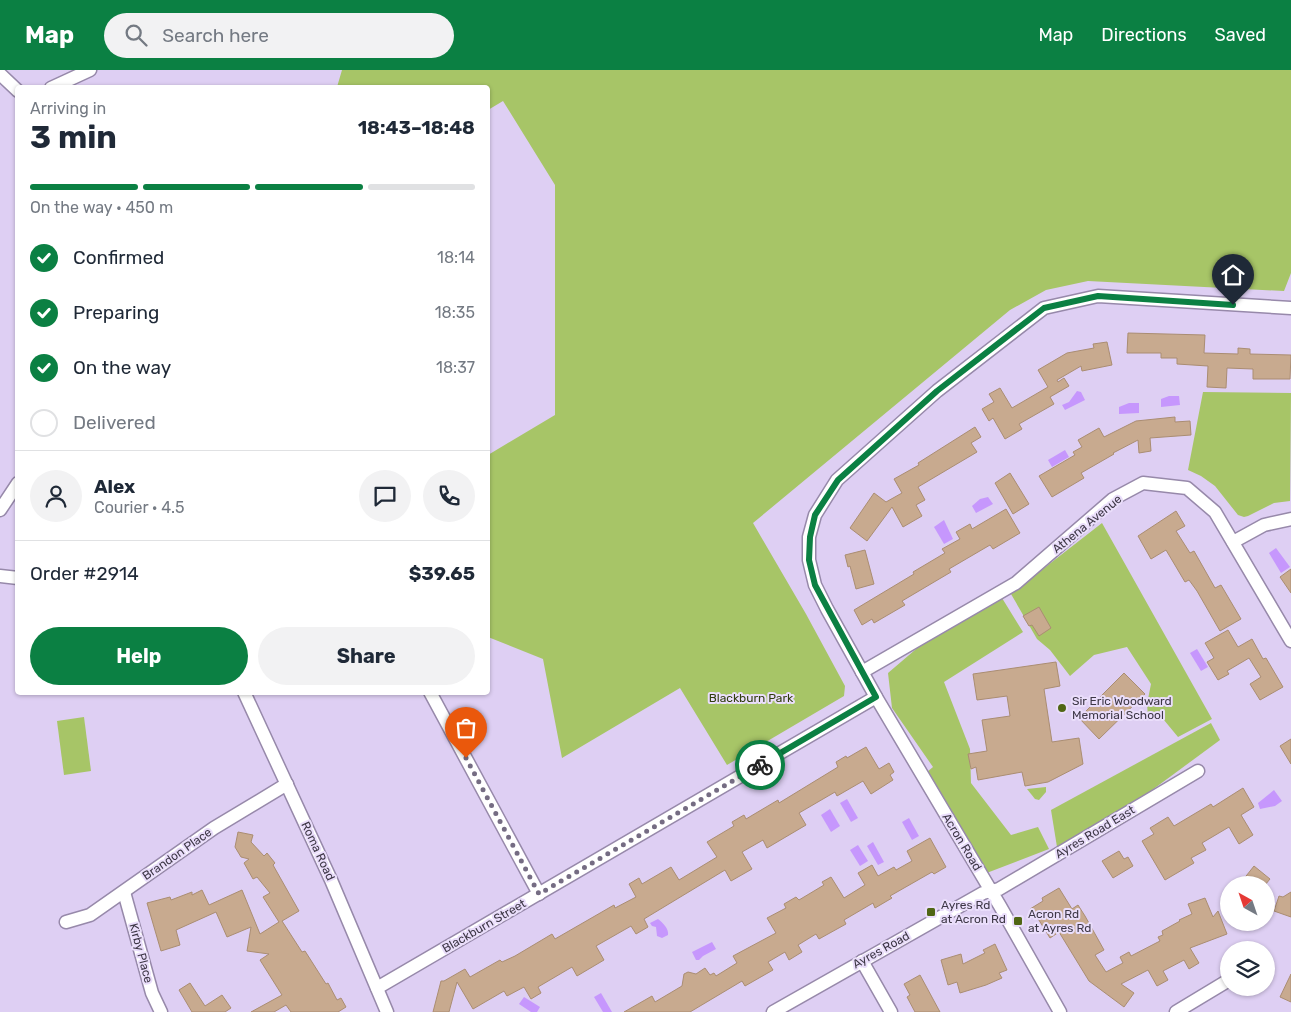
<!DOCTYPE html>
<meta charset="utf-8">
<style>
:root{--surface:#fff;--page:#f2f2f3;--text:#1f2937;--muted:#747a83;--line:#e0e1e3;--accent:#0b8043}
body{margin:0;font-family:Rubik,sans-serif;background:var(--page);color:var(--text);height:100vh;display:flex;flex-direction:column;font-size:19px;white-space:nowrap}
*{box-sizing:border-box;margin:0}
p{font-size:16px;color:var(--muted)}
.icon{flex:none;width:28px;height:28px;fill:none;stroke:currentColor;stroke-width:2;stroke-linecap:round;stroke-linejoin:round}
.map{position:relative;flex:1;overflow:hidden}
.side{position:absolute;left:15px;top:15px;width:475px;height:610px;display:flex;flex-direction:column;background:var(--surface);border-radius:5px;box-shadow:0 1px 4px #0004}
.side>*{flex:none}
.needle{width:32px;rotate:320deg}
.controls{position:absolute;left:1220px;top:806px;display:grid;gap:10px}
.controls a{display:grid;place-items:center;width:55px;height:55px;border-radius:50%;background:var(--surface);box-shadow:0 1px 4px #0004;font-size:25px}
.pin{position:absolute;display:grid;place-items:center;width:42px;height:42px;color:#fff;margin:-51px -21px;border-radius:50% 50% 50% 0;rotate:-45deg;box-shadow:0 0 5px #0007}
.pin .icon{rotate:45deg}
.courier{position:absolute;display:grid;place-items:center;width:50px;height:50px;margin:-25px;border:4px solid #0b8043;border-radius:50%;background:#fff;color:#222;box-shadow:0 1px 6px #0007}
.overview em{font-style:normal;font-weight:700}
.overview div{display:flex;flex-direction:column-reverse}
.overview{display:flex;align-items:center;justify-content:space-between;height:85px;padding:0 15px}
h1{font-size:32px;font-weight:700;line-height:38px}
.bar{display:grid;grid-template-columns:repeat(4,1fr);gap:8px 5px;align-content:center;height:60px;padding:0 15px}
.bar i{height:6px;border-radius:4px;background:var(--line)}
.bar .on{background:var(--accent)}
.bar p{grid-column:span 4}
.line{display:flex;align-items:center;gap:12px;padding:0 15px;border-top:1px solid var(--line)}
.line div{flex:1}
.round{display:grid;place-items:center;flex:none;width:52px;height:52px;border-radius:26px;background:var(--page)}
ol{padding:0 15px;list-style:none}
li{display:flex;align-items:center;gap:15px;height:55px}
li p{margin-inline-start:auto}
li .icon{padding:5px;border-radius:50%;background:var(--accent);color:#fff;stroke-width:4}
li:last-child{color:var(--muted)}
li i{width:28px;height:28px;border:2px solid var(--line);border-radius:50%}
.cta{display:flex;gap:10px;margin-top:auto;padding:10px 15px}
.cta a{flex:1;height:58px;border-radius:30px;background:var(--accent);color:#fff;font-size:20px;font-weight:700;line-height:58px;text-align:center}
.cta a+a{background:var(--page);color:var(--text)}
header{display:flex;align-items:center;gap:30px;box-sizing:border-box;height:70px;padding:0 25px;background:var(--accent);color:#fff}
header strong{font-size:24px}
nav{display:flex;gap:28px;margin-inline-start:auto;font-size:18px}
.search{width:350px;height:45px;background:var(--page);display:flex;align-items:center;gap:12px;box-sizing:border-box;padding:0 18px;border-radius:28px;color:var(--muted);font-size:19px}
.map>svg:first-child{display:block}
</style>
<header>
<strong>Map</strong>
<div class="search"><svg class="icon" aria-label="search" viewBox="0 0 24 24"><circle cx="10" cy="10" r="6"/><path d="M15 15l6 6"/></svg>Search here</div>
<nav><a>Map</a><a>Directions</a><a>Saved</a></nav>
</header>
<div class="map">
<svg width="1291" height="942" viewBox="0 0 1291 942">
<rect width="100%" height="100%" fill="#decff3"/>
<g fill="#a7c567">
<path d="M342,0H1291V203L1284,221L1088,211L1046,220L1010,240L753,453L806,544L845,616L844,626L727,695L680,618L562,688L543,589L488,567V385L555,345V115L503,31L488,40V18L337,17Z"/>
<path d="M1203,322L1291,323L1290,431L1274,433L1248,446L1244,447L1238,445L1215,416L1201,406L1188,400Z"/>
<path d="M1102,453L1212,649L1178,667L1159,644L1148,646L1147,634L1151,614L1127,577L1094,585L1070,606L1050,580L1037,569L1011,524Z"/>
<path d="M1002,528L1023,562L944,612L970,679L971,713L1011,765L1038,757L1049,779L984,804L927,702L933,697L892,638L888,603L929,568Z"/>
<path d="M84,647L91,701L64,705L57,651Z"/>
<path d="M1211,653L1220,670L1144,726L1057,777L1051,740Z"/>
<path d="M1046,717V722L1039,730L1035,729L1027,719Z"/>
</g>
<g fill="#c697fd">
<path d="M1077,321L1081,322L1085,330L1065,340L1062,335L1069,332Z"/>
<path d="M1169,326H1179L1180,335L1161,337V329Z"/>
<path d="M1129,333H1139V343L1119,344V337Z"/>
<path d="M1065,380L1069,387L1052,397L1048,390Z"/>
<path d="M988,427L993,434L976,443L972,436L980,429Z"/>
<path d="M944,450L953,469L944,474L934,457Z"/>
<path d="M1276,478L1290,497L1281,503L1269,483Z"/>
<path d="M1197,579L1208,597L1201,601L1190,583Z"/>
<path d="M1274,720L1282,731L1275,736L1260,739L1258,733Z"/>
<path d="M847,729L858,748L851,752L840,733Z"/>
<path d="M830,739L840,756L831,762L821,745Z"/>
<path d="M909,748L919,766L912,770L902,752Z"/>
<path d="M873,772L884,792L878,795L867,776Z"/>
<path d="M858,775L868,791L860,796L850,780Z"/>
<path d="M658,849C663,853 669,859 668,865L662,868L657,866L656,857L652,856L650,853Z"/>
<path d="M712,872L716,879L703,886L699,890H696L692,882Z"/>
<path d="M601,923L612,942H603L594,927Z"/>
<path d="M524,927L540,937L537,942H531L519,934Z"/>
</g>
<g fill="#c8aa8f" stroke="#aa8d72">
<path d="M1128,263L1205,265L1204,283L1238,284V278L1250,279V284L1291,285L1290,309H1253V299L1227,298L1226,318L1207,317L1208,296L1177,294V288H1161V283H1127Z"/>
<path d="M1107,272L1112,295L1082,301L1081,296L1057,310L1058,312L1064,308L1069,316L1050,327L1054,334L1019,354L1022,359L1005,369L993,348L989,351L982,339L994,332L989,324L1000,318L1012,338L1048,317L1038,300L1067,283L1094,278L1093,274Z"/>
<path d="M1175,347V352L1190,351L1191,365L1150,368L1151,381L1139,383L1138,370L1113,383L1114,384L1081,403L1084,408L1052,427L1039,406L1075,385L1073,382L1082,377L1078,370L1099,358L1104,367L1136,351Z"/>
<path d="M975,357L981,367L971,373L977,382L918,417L925,430L916,435L922,446L903,457L892,437L867,471L850,458L874,423L886,432L902,423L894,409L919,395L918,393Z"/>
<path d="M1010,403L1029,434L1013,444L995,413Z"/>
<path d="M1006,439L1020,463L993,479L990,475L949,499L951,502L902,531L905,535L874,553L872,549L862,555L854,540L914,504L913,502L945,483L942,479L960,469L956,462L970,454L972,459Z"/>
<path d="M1176,441L1185,456L1176,461L1190,483L1194,481L1215,518L1221,515L1241,549L1220,561L1197,521L1189,510L1185,512L1166,480L1151,489L1138,466Z"/>
<path d="M865,480L874,514L856,519L850,496L848,497L845,485Z"/>
<path d="M1291,499V523L1280,507Z"/>
<path d="M1039,537L1051,558L1039,566L1032,555L1029,556L1023,546Z"/>
<path d="M1228,560L1238,577L1252,569L1263,589L1266,588L1283,617L1260,630L1250,614L1261,607L1249,588L1227,601L1229,604L1218,610L1207,592L1214,588L1205,573Z"/>
<path d="M1056,592L1060,616L1044,619L1052,672L1079,668L1083,694L1048,712L1025,716L1022,702L978,710L976,697L971,699L968,684L987,681L982,650L1010,646L1007,626L977,630L973,604Z"/>
<path d="M1124,603L1145,624L1099,669L1079,648Z"/>
<path d="M1291,669V694L1280,676Z"/>
<path d="M866,677L879,699L889,693L894,702L890,705L893,710L871,724L863,711L837,726L835,722L799,743L806,755L767,778L763,770L742,782L752,799L731,811L725,800L644,849L648,857L636,864L631,856L596,876L604,890L577,906L572,897L538,917L541,923L531,929L524,917L507,926L504,921L473,939L457,912L449,942H433L441,911H444L465,899L470,907L500,890L502,892L515,886L552,864L555,869L614,835L615,838L636,827L629,814L639,808L642,814L671,797L679,810L717,787L707,772L734,756L732,752L744,745L746,749L778,730L779,733L838,697L836,692L846,686L847,688Z"/>
<path d="M1243,718L1254,737L1241,745L1253,765L1239,774L1229,757L1202,773L1206,780L1191,788L1194,793L1165,810L1142,771L1154,764L1150,758L1168,747L1174,756L1211,734L1213,737Z"/>
<path d="M238,762L253,765L251,772L264,786L267,783L275,793L273,795L299,841L282,851L302,882L305,881L326,914L328,913L337,930L341,928L346,937L338,942H291L286,935L274,942H251L282,925L260,890L269,884L247,881L251,857L227,867L216,842L176,860L180,875L161,881L147,833L170,827L171,830L192,822V825L202,820L209,835L242,820L260,864L279,852L263,827L270,823L257,807L253,809L244,793L249,789L241,787L235,777Z"/>
<path d="M930,768L946,797L934,804L932,802L890,826L892,828L875,838L873,833L844,850L846,854L819,869L816,864L798,875L802,882L789,890L785,882L768,892L773,900L745,916L742,911L690,942H624L652,926L655,932L682,916L684,904L688,902L696,904L705,898L710,905L714,903L716,906L737,893L733,886L776,863L767,848L786,838L784,834L796,827L799,830L824,815L822,812L831,807L844,828L865,815L858,803L872,795L878,806L894,797L896,800L912,791L907,781Z"/>
<path d="M1119,781L1124,789L1128,787L1133,796L1113,808L1102,791Z"/>
<path d="M1254,796L1270,809L1265,815H1239Z"/>
<path d="M1059,818L1072,839L1078,835L1085,846L1104,880L1095,885L1106,902L1123,893L1120,887L1129,882L1131,886L1160,871L1158,867L1163,865L1162,861L1180,851L1179,850L1192,844L1188,834L1205,828L1213,847L1218,841L1227,864L1190,878L1199,893L1189,899L1184,890L1163,901L1168,910L1157,916L1148,900L1121,914L1134,923L1124,937L1089,911L1059,862L1050,868L1037,847L1036,848L1030,839L1043,831L1042,828Z"/>
<path d="M1291,822V847L1274,841L1279,826L1283,827Z"/>
<path d="M995,874L1007,900L999,903L1002,908L986,915L960,923L957,912L948,915L941,890L961,884L963,894L985,883L983,880Z"/>
<path d="M1291,904V932L1280,927Z"/>
<path d="M920,905L940,942H915L907,927L910,925L904,914Z"/>
<path d="M190,913L205,936L222,925L231,938L225,942H192L179,920Z"/>
</g>
<g fill="none" stroke-linecap="round" stroke-linejoin="round">
<g stroke="#9789aa" stroke-width="15">
<g id="street">
<path d="M0,4L18,21"/>
<path d="M51,18L90,0"/>
<path d="M0,440L18,413"/>
<path d="M1233,472L1264,455L1291,449"/>
<path d="M0,506L18,508"/>
<path d="M862,602L1016,513L1113,429L1143,413L1187,418L1215,442L1291,571"/>
<path d="M244,622L331,810L387,942"/>
<path d="M430,622L539,824"/>
<path d="M124,822L152,923L161,942"/>
<path d="M66,852L90,845L214,758L287,714"/>
<path d="M862,891L891,942"/>
<path d="M377,918L876,627"/>
<path d="M773,942L983,823L999,819L1198,701"/>
<path d="M1060,942L1000,836L876,627L827,539L815,515L809,490V467L815,445L837,410L937,321L1044,238L1098,226L1291,238"/>
<path d="M1176,942L1229,910"/>
</g>
</g>
<use href="#street" stroke="#fff" stroke-width="12"/>
</g>
<g fill="none" stroke-linecap="round" stroke-linejoin="round">
<path stroke="#756c83" stroke-width="5" stroke-dasharray="0 9" d="M466,688L539,824L760,695"/>
<path stroke="#0b8043" stroke-width="6" d="M760,695L876,627L815,515L809,490L810,467L815,445L838,410L937,321L1044,238L1098,226L1233,235"/>
</g>
<g fill="#506614" stroke="#eadefb" stroke-width="2">
<circle cx="1062" cy="638" r="5"/>
<rect x="926" y="837" width="10" height="10" rx="2.5"/>
<rect x="1013" y="846" width="10" height="10" rx="2.5"/>
</g>
<g text-anchor="middle" dominant-baseline="central" stroke-width="4" stroke-linejoin="round" paint-order="stroke">
<g font-size="12" fill="#3d3746" stroke="#eadefb">
<text transform="translate(1087 454) rotate(-39)">Athena Avenue</text>
<text transform="translate(1095 762) rotate(-31)">Ayres Road East</text>
<text transform="translate(962 772) rotate(59)">Acron Road</text>
<text transform="translate(318 781) rotate(65)">Roma Road</text>
<text transform="translate(177 784) rotate(-35)">Brandon Place</text>
<text transform="translate(484 856) rotate(-30)">Blackburn Street</text>
<text transform="translate(881 880) rotate(-29)">Ayres Road</text>
<text transform="translate(141 883) rotate(75)">Kirby Place</text>
</g>
<g font-size="12" fill="#303e0e" stroke="#eadefb">
<text x="751" y="628">Blackburn Park</text>
</g>
<g font-size="12" fill="#3d3746" stroke="#eadefb" text-anchor="start">
<text x="1072" y="631">Sir Eric Woodward<tspan x="1072" dy="14">Memorial School</tspan></text>
<text x="941" y="835">Ayres Rd<tspan x="941" dy="14">at Acron Rd</tspan></text>
<text x="1028" y="844">Acron Rd<tspan x="1028" dy="14">at Ayres Rd</tspan></text>
</g>
</g>
</svg>
<div class="controls">
<a><svg class="needle" viewBox="-14 -14 28 28"><path d="M0-13l5 13h-10z" fill="#e53935"/><path d="M0 13l5-13h-10z" fill="#747a83"/></svg></a>
<a><svg class="icon" aria-label="layers" viewBox="0 0 24 24"><path d="M12 4l9 5-9 5-9-5zM3 14l9 5 9-5"/></svg></a>
</div>
<div class="pin" style="left:466px;top:688px;background:#ea580c"><svg class="icon" aria-label="bag" viewBox="0 0 24 24"><path d="M5 8h14l-1 12H6zM9 8a3 3 0 0 1 6 0"/></svg></div>
<div class="pin" style="left:1233px;top:235px;background:#1f2937"><svg class="icon" aria-label="home" viewBox="0 0 24 24"><path d="M3 11l9-7 9 7M6 9v11h12V9"/></svg></div>
<div class="courier" style="left:760px;top:695px"><svg class="icon" aria-label="bike" viewBox="0 0 24 24"><circle cx="6" cy="16" r="4"/><circle cx="18" cy="16" r="4"/><path d="M6 16l4-8h5l3 8M10 8l3 8H6M13 5h3"/></svg></div>
<section class="side">
<div class="overview"><div><h1>3 min</h1><p>Arriving in</p></div><em>18:43–18:48</em></div>
<div class="bar"><i class="on"></i><i class="on"></i><i class="on"></i><i></i><p>On the way · 450 m</p></div>
<ol>
<li><svg class="icon" aria-label="check" viewBox="0 0 24 24"><path d="M5 12l5 5 9-10"/></svg>Confirmed<p>18:14</p></li>
<li><svg class="icon" aria-label="check" viewBox="0 0 24 24"><path d="M5 12l5 5 9-10"/></svg>Preparing<p>18:35</p></li>
<li><svg class="icon" aria-label="check" viewBox="0 0 24 24"><path d="M5 12l5 5 9-10"/></svg>On the way<p>18:37</p></li>
<li><i></i>Delivered</li>
</ol>
<div class="line" style="height:90px"><a class="round"><svg class="icon" aria-label="person" viewBox="0 0 24 24"><circle cx="12" cy="8" r="4"/><path d="M4 21q1-7 8-7t8 7"/></svg></a><div><b>Alex</b><p>Courier · 4.5</p></div><a class="round"><svg class="icon" aria-label="chat" viewBox="0 0 24 24"><path d="M4 5h16v11H9l-5 4z"/></svg></a><a class="round"><svg class="icon" aria-label="phone" viewBox="0 0 24 24"><path d="M5 4h4l2 5-3 2q2 4 5 5l2-3 5 2v4C11 20 4 13 5 4z"/></svg></a></div>
<div class="line" style="height:65px"><div>Order #2914</div><b>$39.65</b></div>
<div class="cta"><a>Help</a><a>Share</a></div>
</section>
</div>
